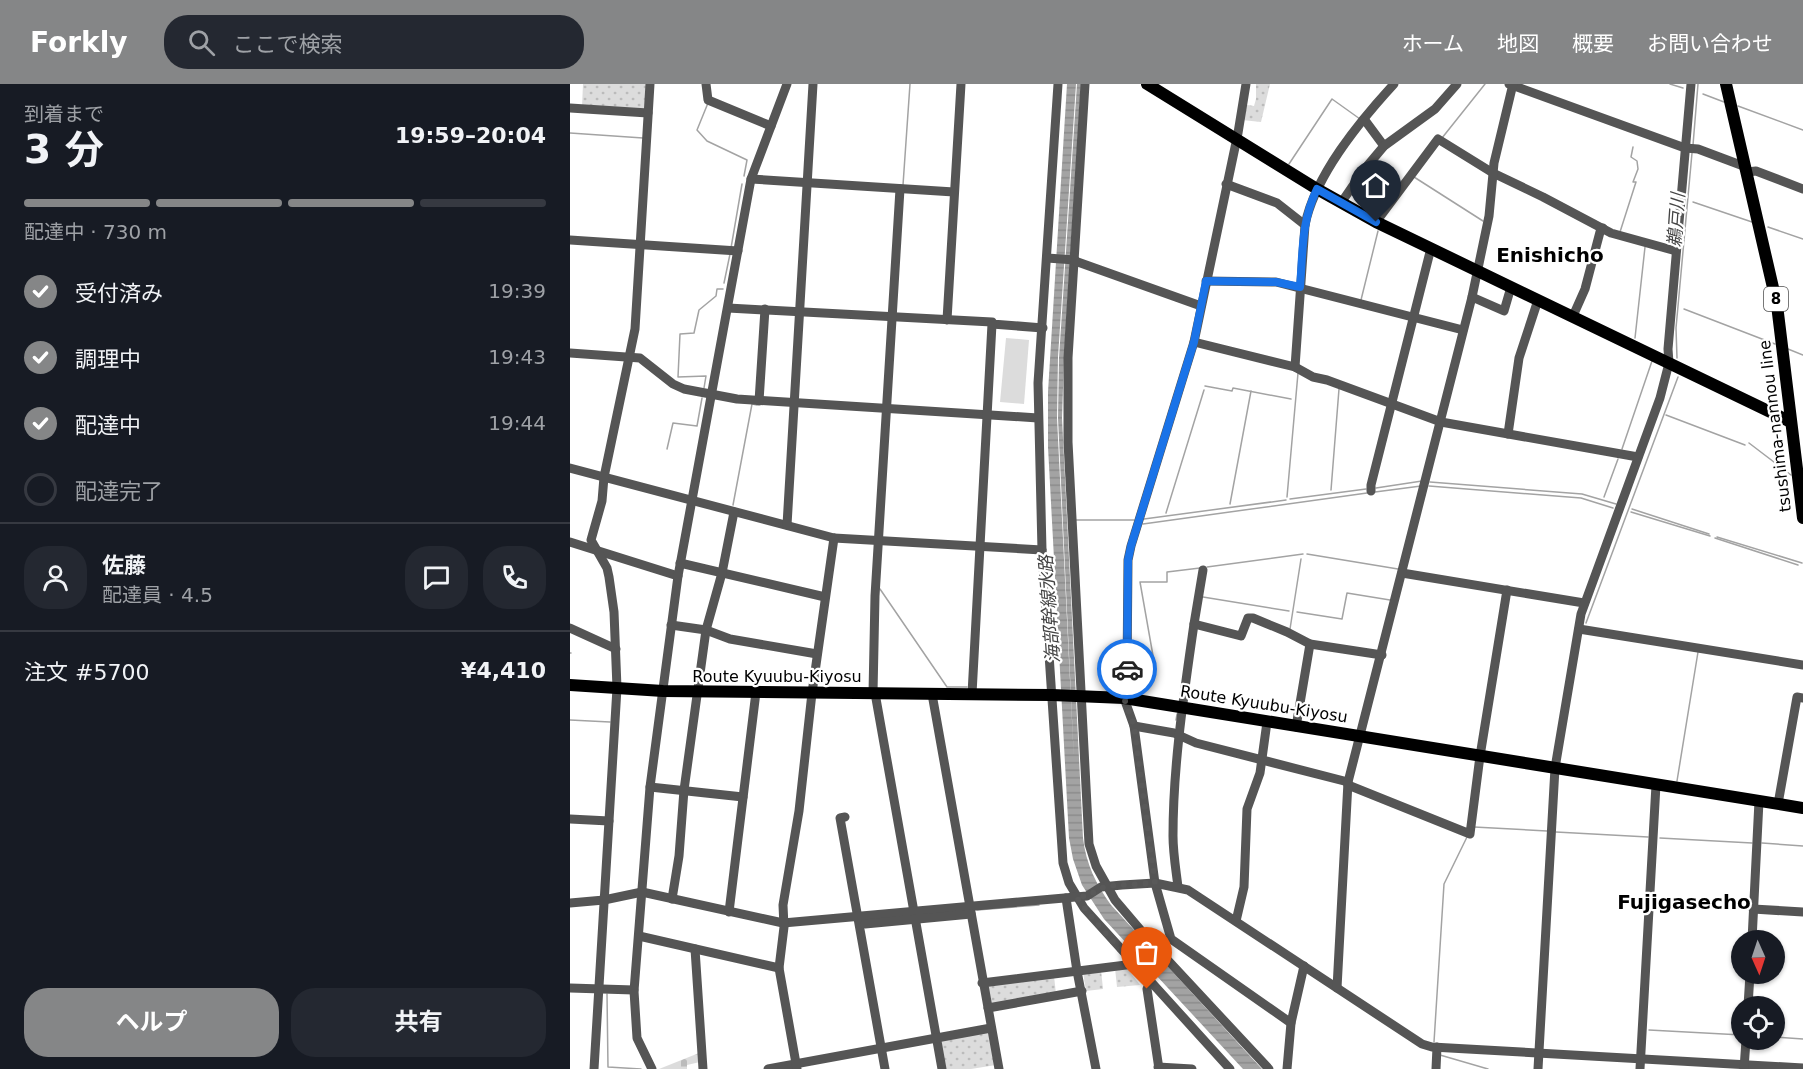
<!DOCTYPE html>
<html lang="ja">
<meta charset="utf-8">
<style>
:root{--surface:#171b24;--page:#242831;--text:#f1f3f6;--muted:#9ea1a6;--line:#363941;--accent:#858687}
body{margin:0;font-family:"DejaVu Sans","Noto Sans JP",sans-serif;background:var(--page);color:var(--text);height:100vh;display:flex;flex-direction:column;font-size:22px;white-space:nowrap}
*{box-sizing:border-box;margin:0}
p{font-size:20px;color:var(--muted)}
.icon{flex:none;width:33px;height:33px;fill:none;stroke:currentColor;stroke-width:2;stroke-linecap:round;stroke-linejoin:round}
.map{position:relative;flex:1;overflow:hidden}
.drawer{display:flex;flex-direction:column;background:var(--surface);width:570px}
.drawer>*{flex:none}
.needle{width:39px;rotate:177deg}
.buttons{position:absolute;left:1161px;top:846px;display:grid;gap:12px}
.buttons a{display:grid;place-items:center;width:54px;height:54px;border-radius:50%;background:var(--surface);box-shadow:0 2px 4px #0004;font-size:30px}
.pin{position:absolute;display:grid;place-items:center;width:51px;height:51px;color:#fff;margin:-62px -26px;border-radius:50% 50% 50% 0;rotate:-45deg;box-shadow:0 0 6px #0007}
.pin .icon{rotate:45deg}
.courier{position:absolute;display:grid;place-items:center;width:60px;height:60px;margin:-30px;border:4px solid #1a73e8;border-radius:50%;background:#fff;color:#222;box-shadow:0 2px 8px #0007}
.headline em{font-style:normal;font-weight:700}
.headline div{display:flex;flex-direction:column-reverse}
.headline{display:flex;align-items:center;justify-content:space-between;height:102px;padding:0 24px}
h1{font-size:39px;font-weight:700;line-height:45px}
.bar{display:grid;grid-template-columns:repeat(4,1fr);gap:9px 6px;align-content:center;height:72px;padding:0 24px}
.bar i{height:8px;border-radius:4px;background:var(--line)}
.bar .selected{background:var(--accent)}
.bar p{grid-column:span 4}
.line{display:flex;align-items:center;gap:15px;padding:0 24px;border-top:2px solid var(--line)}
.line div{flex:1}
.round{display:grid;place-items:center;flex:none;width:63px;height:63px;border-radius:24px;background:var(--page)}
ol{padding:0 24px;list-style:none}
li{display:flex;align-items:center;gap:18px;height:66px}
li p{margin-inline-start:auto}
li .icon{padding:6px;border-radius:50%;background:var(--accent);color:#fff;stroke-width:4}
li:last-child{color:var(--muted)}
li i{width:33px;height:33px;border:3px solid var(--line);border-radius:50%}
.action{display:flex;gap:12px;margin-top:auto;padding:12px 24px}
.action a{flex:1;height:69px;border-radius:24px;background:var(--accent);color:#fff;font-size:24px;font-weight:700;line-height:69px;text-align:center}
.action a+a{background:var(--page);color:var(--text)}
header{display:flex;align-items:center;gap:36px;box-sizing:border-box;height:84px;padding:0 30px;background:var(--accent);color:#fff}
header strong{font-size:28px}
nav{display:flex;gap:33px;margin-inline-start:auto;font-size:21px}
.search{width:420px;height:54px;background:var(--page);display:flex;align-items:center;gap:15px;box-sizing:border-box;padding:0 21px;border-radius:24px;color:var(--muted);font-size:22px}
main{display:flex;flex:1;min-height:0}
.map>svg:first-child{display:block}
</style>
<header>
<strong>Forkly</strong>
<div class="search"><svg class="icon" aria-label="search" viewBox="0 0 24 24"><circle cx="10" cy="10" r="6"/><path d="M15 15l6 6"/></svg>ここで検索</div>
<nav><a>ホーム</a><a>地図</a><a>概要</a><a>お問い合わせ</a></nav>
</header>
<main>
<section class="drawer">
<div class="headline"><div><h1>3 分</h1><p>到着まで</p></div><em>19:59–20:04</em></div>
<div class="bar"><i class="selected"></i><i class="selected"></i><i class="selected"></i><i></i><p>配達中 · 730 m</p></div>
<ol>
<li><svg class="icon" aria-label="check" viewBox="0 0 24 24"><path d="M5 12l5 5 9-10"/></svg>受付済み<p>19:39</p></li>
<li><svg class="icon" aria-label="check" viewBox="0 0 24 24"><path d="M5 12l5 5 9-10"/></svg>調理中<p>19:43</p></li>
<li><svg class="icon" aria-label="check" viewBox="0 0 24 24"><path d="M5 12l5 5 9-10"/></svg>配達中<p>19:44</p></li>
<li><i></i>配達完了</li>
</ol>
<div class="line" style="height:108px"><a class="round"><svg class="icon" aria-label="person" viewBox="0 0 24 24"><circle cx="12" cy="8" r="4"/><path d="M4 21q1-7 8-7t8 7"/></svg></a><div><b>佐藤</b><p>配達員 · 4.5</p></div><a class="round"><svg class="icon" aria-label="chat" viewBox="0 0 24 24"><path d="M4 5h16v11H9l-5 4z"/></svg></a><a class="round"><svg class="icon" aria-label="phone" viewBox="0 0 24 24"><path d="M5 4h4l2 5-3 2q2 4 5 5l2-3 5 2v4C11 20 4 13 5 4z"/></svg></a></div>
<div class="line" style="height:78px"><div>注文 #5700</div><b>¥4,410</b></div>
<div class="action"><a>ヘルプ</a><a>共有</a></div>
</section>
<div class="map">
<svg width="1233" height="985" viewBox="0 0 1233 985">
<defs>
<pattern id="green-dots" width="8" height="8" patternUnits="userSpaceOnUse" patternTransform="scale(1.5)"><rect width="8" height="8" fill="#dcdcdc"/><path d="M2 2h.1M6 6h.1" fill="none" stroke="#bbb" stroke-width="1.8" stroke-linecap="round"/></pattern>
<pattern id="cemetery-stones" width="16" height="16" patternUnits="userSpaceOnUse" patternTransform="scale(1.5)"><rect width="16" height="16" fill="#dcdcdc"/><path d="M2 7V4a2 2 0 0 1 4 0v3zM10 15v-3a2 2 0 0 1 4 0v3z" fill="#bbb"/></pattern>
<pattern id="water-rules" width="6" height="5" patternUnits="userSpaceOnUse" patternTransform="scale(1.5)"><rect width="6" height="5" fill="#a3a3a3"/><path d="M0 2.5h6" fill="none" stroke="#8b8b8b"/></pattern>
</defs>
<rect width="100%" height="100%" fill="#fff"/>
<g fill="url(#green-dots)">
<path d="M13,0H78L76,26L12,23Z"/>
<path d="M686,0H700L691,38L672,36L677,21L684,22L686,15Z"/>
<path d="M556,883L570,901L547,903L545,884Z"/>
<path d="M531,886L533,905L516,907L513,888Z"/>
<path d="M484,892L486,910L421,922L417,900Z"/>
<path d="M418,947L426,981L401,985H374L371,955Z"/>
</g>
<path fill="url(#cemetery-stones)" d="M129,969L130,978L117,981V985H89Z"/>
<path fill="#dcdcdc" d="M436,254L459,256L454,320L430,318Z"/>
<path fill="url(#water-rules)" d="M497,0H506L488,273L487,334L504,677L488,334L489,274L507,0H511L494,274L492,334L513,754C516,780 526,800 541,821L692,985H673L534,835L512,801L503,775L499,754L478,363V308Z"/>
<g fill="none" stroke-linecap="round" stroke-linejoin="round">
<g stroke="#a3a3a3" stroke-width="1.5">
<path d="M1100,0L1113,4"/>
<path d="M1133,10L1154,18"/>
<path d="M138,19L127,46L137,57L177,76L174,92"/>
<path d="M1168,22L1233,46"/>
<path d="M0,49L73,54"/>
<path d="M872,54L915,0"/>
<path d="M1123,61L1128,0"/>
<path d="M719,80L762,15L790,35"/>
<path d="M844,93L913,137"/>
<path d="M333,101L340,0"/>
<path d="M1123,118L1182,138"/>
<path d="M1198,143L1233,155"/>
<path d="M1050,148L1066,98H1063L1068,85L1067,77L1061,73L1063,63"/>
<path d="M161,164L172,100"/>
<path d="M154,199L160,170"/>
<path d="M791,216L808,147"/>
<path d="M1114,225L1205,260"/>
<path d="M1065,254L1075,163"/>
<path d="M1218,265L1233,271"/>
<path d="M1107,274L1106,244L1122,69"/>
<path d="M635,302L662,307L663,304L721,315"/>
<path d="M134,304L136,292L108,293L110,250L124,249L129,226L146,212L147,205H153"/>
<path d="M1096,331L1175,361"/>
<path d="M1179,359L1221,391"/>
<path d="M97,365L103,339L127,342L132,314"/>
<path d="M1052,365L1082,277"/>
<path d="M860,398L1012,410L1046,420"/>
<path d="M859,402L1011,414L1043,424"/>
<path d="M806,404L852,397"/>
<path d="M761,406L769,305"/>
<path d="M805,408L851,402"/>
<path d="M717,413L728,289"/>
<path d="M1034,413L1048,375"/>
<path d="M720,415L796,405"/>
<path d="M660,420L681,307"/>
<path d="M163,421L182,320L187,321"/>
<path d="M1062,425L1139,450"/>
<path d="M1061,428L1140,452"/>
<path d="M596,429L634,306"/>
<path d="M574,435L716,416"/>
<path d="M505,436H564"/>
<path d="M573,440L797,409"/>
<path d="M1147,453L1232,479"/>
<path d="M1145,454L1228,481"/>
<path d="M737,470L828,485"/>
<path d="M637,483L733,470"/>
<path d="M310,505L377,603H397"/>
<path d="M633,513L719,527"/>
<path d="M727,528L772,535L777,509L820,516"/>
<path d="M1016,539L1108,293"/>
<path d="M720,545L731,475"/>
<path d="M0,569H1"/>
<path d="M585,583L570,498H597V488L630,484"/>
<path d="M0,636L40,638"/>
<path d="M606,636L607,630"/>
<path d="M1107,697L1128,568"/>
<path d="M904,743L977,747"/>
<path d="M986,748L1078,753"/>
<path d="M1090,754L1182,759"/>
<path d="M1192,759L1233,762"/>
<path d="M407,826L469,821"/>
<path d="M37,910L38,983L71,985"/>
<path d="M1079,946L1172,951"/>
<path d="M1204,953L1233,955"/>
<path d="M864,958L874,800L897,753"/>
<path d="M870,971L918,985"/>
</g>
<g stroke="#555" stroke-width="9">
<path d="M136,0L138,16L201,42"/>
<path d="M488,0L468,299L472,466L493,779L499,799L514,824L660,985"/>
<path d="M515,0L498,274V358L519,760L526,782L545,816L579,856L699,985"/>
<path d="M676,0L668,49L624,258L561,462L558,476L557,588L554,614L564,642L585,799L601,855L721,939"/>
<path d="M939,0L1115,64L1128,65L1176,83"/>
<path d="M0,24L78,29"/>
<path d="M794,35L814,62"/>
<path d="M1177,88L1186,87L1233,105"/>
<path d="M181,95L384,108"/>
<path d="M656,100L707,119L735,141"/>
<path d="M771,119L793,87L814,62L865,25L887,0"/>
<path d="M806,138L868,55L923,89L973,113L1041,149L1106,167"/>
<path d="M0,156L168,167"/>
<path d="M477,174L505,176"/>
<path d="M505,177L631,222"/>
<path d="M636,197L706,198L893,246"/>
<path d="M902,213L934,227L941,203"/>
<path d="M158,224L422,238V240L473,244"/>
<path d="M1003,232L1015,205L1030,148L1033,144"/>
<path d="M377,236L391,0"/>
<path d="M624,258L725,283L743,293L757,296L871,338L1068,373"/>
<path d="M0,269L70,274L103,300L114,305L167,315L468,334"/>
<path d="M725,283L735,141C745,91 790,37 824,0"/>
<path d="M189,317L195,225"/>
<path d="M938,350L949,274L968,216"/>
<path d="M0,384L264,454L472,466"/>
<path d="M801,407V401L861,164"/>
<path d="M217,441L243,0"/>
<path d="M0,458L108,492"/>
<path d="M110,479L255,513"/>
<path d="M832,489L1014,519"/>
<path d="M624,540L633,486"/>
<path d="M101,541L136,546L160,555L247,570"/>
<path d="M0,544L46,565"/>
<path d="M1009,545L1233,581"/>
<path d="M303,609L305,512L330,105"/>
<path d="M305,609L372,985"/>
<path d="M362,610L429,985"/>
<path d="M402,610L422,240"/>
<path d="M564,642L604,649L626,659L778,698"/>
<path d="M726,643L740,560"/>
<path d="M778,701L900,750L910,672L937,506"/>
<path d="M80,703L173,713"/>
<path d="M1208,720L1227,613L1233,614"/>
<path d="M275,733L270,734L315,985"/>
<path d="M0,735L39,737"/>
<path d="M608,803C606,786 603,769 603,752C603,681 614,610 624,540L671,552L678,534H683L717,548L740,560L812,571"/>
<path d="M496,814L507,887L526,985"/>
<path d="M102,815L109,772L114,706L136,546L152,489L164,428"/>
<path d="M0,819L34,816L72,808L213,839L517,812L531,803L552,801L585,799L618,806L852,960L862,963L1233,984"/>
<path d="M1183,825L1233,828"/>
<path d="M159,828L186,608"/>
<path d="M666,837L674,803L677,725L690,689L697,638"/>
<path d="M295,840L401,830"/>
<path d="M69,852L209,884"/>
<path d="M1182,856L1189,717"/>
<path d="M125,865L133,985"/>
<path d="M580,898L577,905L589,985"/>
<path d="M412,899L564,880"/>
<path d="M0,904L64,906"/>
<path d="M767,904L778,698L902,213L919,132L924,79L943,0"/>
<path d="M1178,922L1180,890"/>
<path d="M418,924L512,907"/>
<path d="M588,983L622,985"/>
<path d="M24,985L47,604L44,528L39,493L37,484L21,456L32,417L34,393L65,245L80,0"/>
<path d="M82,985L67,954L64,907L80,703L108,492L181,95L217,0"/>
<path d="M198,985L421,944"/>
<path d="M227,985L209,884L214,843L213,821L229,727L242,609L264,454"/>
<path d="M717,985L721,939L734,882"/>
<path d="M866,985L867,963"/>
<path d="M968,985L985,684L1011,530L1090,314L1099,279L1098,265L1121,0"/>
<path d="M1070,985L1086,701"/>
<path d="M1174,985L1176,956"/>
</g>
<g stroke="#000" stroke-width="12">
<path d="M577,0L747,105L806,138L1221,338"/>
<path d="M1156,0L1207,221L1233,434"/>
<path d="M0,601L93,607L482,611L554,614L1233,724"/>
</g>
</g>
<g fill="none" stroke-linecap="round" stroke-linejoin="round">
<path stroke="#595959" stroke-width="6" stroke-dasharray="0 10.8" d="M557,585L554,614L564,642L585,799L536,802L517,812L506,813L529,842L580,898L577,905"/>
<path stroke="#1a73e8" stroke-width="8" d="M557,585L558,476L561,462L624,258L636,197L706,198L730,203C733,168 731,138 747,105L806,138"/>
</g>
<g text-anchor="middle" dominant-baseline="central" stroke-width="4.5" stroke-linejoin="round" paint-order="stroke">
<rect fill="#fff" stroke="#4c4c4c" stroke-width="1.5" x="1194" y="203" width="24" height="24" rx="4.5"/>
<g font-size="15" font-weight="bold" fill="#000">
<text x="1206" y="215">8</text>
</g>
<g font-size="16" fill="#000" stroke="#fff">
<text transform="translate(1205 342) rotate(-97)">tsushima-nannou line</text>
<text x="207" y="592">Route Kyuubu-Kiyosu</text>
<text transform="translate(694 620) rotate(9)">Route Kyuubu-Kiyosu</text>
</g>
<g font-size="18" font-style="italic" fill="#444" stroke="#fff">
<text transform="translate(1106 136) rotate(-86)">鵜戸川</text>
<text transform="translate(479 525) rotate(-94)">海部幹線水路</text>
</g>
<g font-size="20" font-weight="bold" fill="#000" stroke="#fff">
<text x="980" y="171">Enishicho</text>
<text x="1114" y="818">Fujigasecho</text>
</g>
</g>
</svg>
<div class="buttons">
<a><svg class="needle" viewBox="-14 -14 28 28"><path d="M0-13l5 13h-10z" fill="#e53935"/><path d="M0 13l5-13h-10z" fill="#9ea1a6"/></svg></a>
<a><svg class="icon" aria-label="locate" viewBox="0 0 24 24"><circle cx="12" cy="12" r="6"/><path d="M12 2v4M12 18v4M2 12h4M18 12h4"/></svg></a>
</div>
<div class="pin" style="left:577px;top:905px;background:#ea580c"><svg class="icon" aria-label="bag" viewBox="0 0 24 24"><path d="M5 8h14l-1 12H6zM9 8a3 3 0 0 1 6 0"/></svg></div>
<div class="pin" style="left:806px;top:138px;background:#1f2937"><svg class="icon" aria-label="home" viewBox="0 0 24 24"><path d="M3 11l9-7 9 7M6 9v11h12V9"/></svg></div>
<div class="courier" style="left:557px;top:585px"><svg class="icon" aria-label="car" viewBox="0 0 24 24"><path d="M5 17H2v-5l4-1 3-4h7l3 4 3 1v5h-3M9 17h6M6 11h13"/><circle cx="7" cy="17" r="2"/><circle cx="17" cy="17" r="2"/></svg></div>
</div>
</main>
